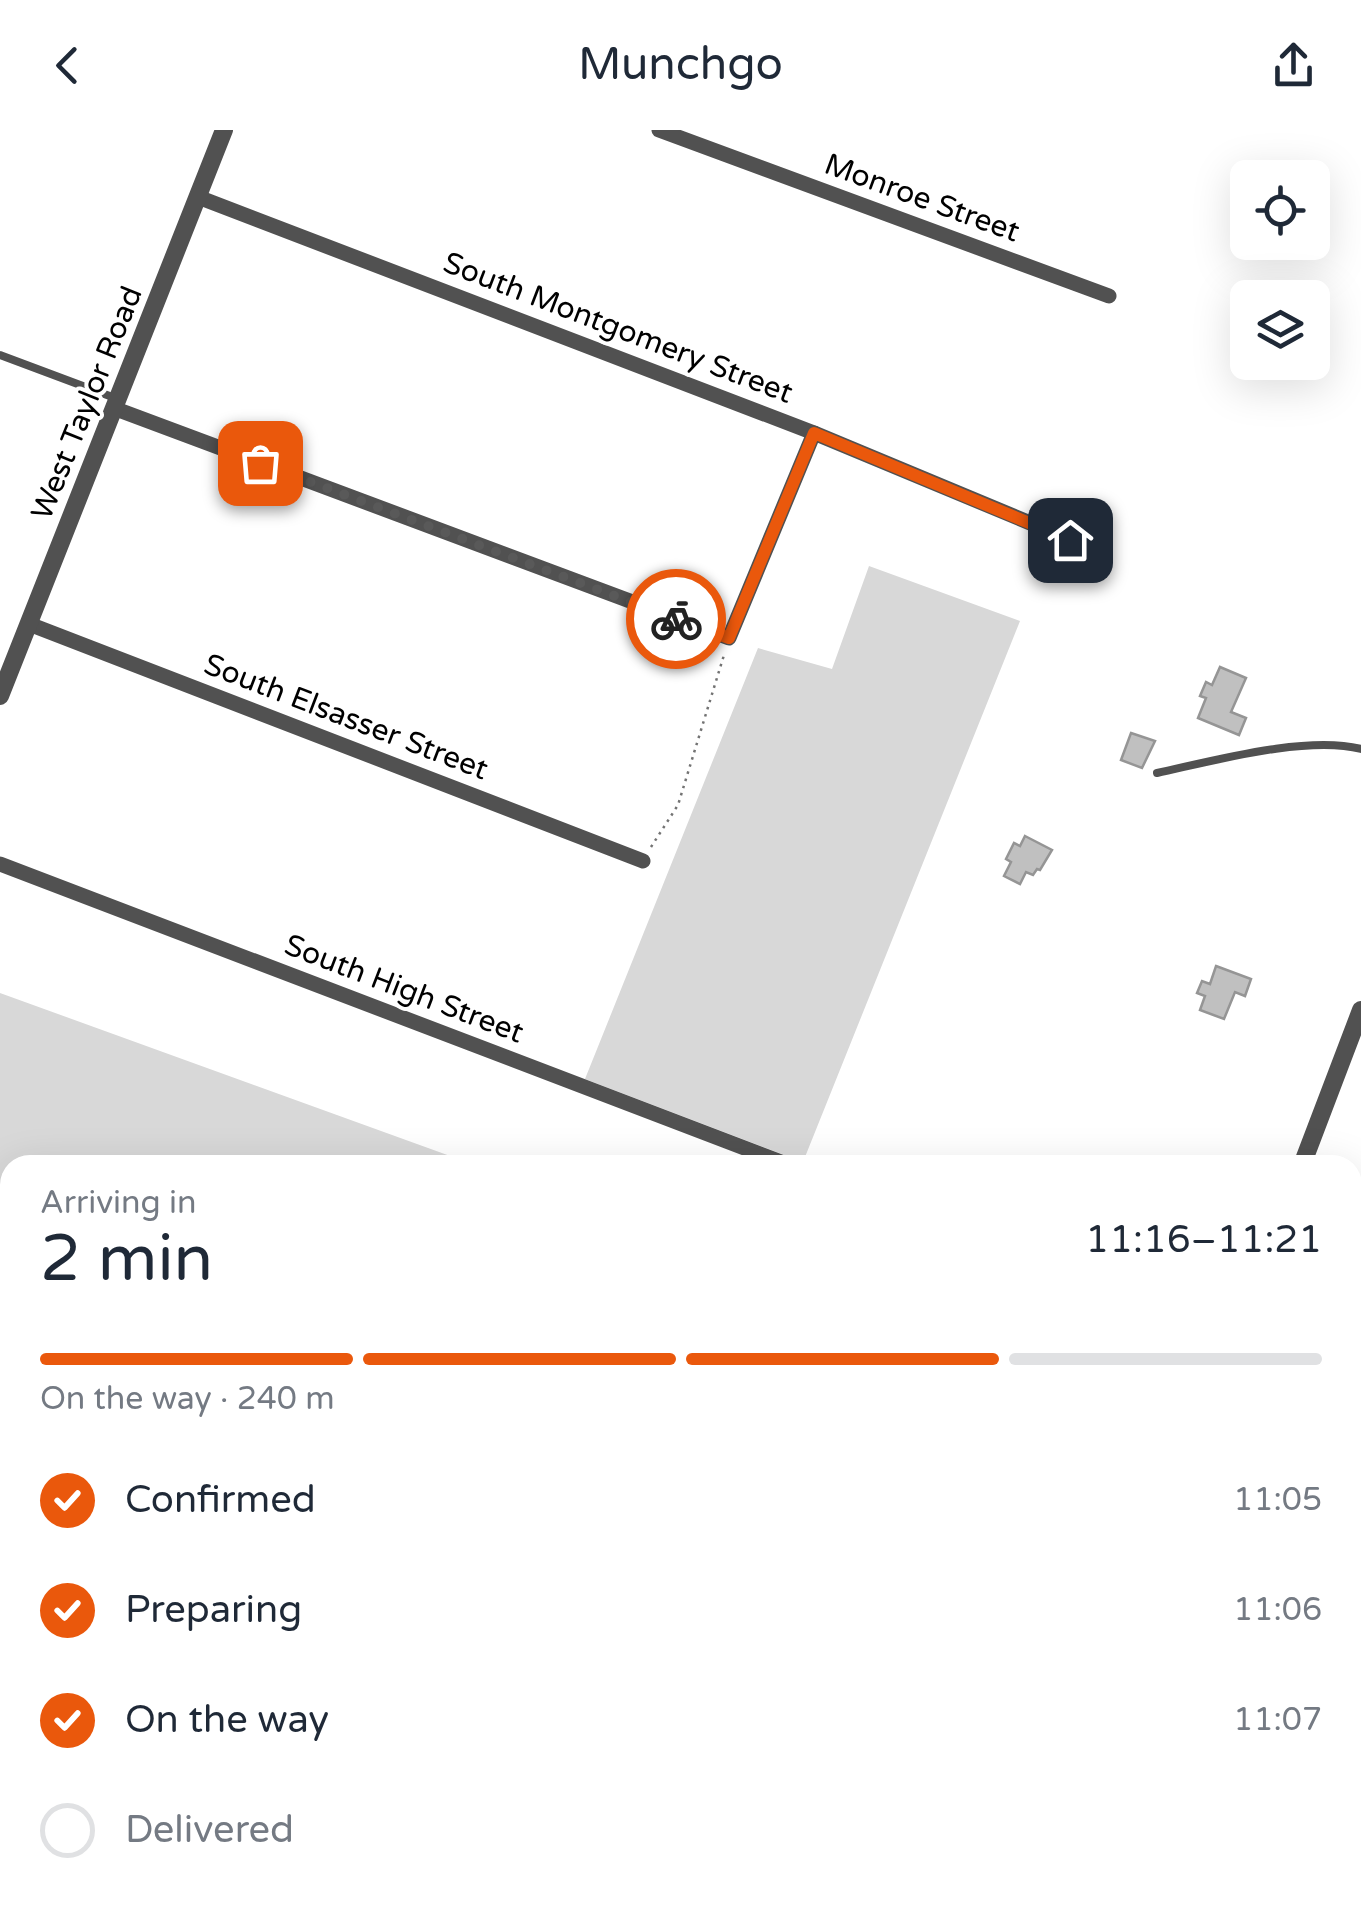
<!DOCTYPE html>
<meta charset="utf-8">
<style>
:root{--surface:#fff;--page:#f6f6f7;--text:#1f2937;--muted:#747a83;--line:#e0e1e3;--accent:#ea580c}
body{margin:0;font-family:"Varela Round",sans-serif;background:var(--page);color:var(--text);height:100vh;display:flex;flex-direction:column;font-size:38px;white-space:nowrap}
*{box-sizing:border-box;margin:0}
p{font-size:32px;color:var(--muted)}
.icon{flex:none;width:55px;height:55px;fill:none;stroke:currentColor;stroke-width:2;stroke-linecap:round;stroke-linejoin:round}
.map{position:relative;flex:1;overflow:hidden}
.drawer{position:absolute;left:0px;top:1025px;width:1362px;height:752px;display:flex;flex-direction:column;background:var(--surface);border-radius:30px 30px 0 0;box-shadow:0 10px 40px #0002}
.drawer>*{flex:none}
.controls{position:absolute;left:1230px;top:30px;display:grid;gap:20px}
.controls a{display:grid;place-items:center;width:100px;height:100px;border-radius:15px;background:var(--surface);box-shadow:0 10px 40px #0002;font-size:50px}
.pin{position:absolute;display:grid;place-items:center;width:85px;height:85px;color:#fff;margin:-42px;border-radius:20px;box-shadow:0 5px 15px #0006}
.courier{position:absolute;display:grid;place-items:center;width:100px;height:100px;margin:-50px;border:8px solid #ea580c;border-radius:50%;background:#fff;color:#222;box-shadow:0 2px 12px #0007}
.head em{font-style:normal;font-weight:600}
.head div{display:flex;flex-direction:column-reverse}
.head{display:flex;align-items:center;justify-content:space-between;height:170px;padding:0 40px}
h1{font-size:65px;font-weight:600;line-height:75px}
.bar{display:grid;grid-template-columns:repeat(4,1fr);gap:15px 10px;align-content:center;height:120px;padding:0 40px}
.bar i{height:12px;border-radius:8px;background:var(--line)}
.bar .active{background:var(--accent)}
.bar p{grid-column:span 4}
ol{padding:0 40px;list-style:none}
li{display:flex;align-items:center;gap:30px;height:110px}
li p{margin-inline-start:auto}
li .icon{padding:10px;border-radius:50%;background:var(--accent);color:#fff;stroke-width:4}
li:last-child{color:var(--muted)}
li i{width:55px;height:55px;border:5px solid var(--line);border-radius:50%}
header{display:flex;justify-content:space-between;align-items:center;height:130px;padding:0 40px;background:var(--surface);font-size:45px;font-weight:600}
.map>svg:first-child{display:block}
</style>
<header><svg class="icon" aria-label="back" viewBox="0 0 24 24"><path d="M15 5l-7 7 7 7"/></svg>Munchgo<svg class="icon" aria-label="share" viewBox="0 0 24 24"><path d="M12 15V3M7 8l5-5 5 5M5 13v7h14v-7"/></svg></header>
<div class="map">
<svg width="1361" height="1777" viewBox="0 0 1361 1777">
<rect width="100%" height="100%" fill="#fff"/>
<g fill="#d8d8d8">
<path d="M869,436L1020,491L803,1032L585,949L758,518L832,539Z"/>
<path d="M0,863L475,1035H10V1226L0,1223Z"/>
<path d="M0,1513L10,1517V1583L0,1587Z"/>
<path d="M1353,1749L1361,1752V1777H1258L1262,1768H1352Z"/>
<path d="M183,1768H329L354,1777H179Z"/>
<path d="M513,1768H859L855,1777H509Z"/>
</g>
<g fill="#c0c0c0" stroke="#959595" stroke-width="2.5">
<path d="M1220,537L1246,548L1231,582L1246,588L1239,605L1198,588L1206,568L1200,566L1206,552L1212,555Z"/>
<path d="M1131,603L1155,611L1142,638L1121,630Z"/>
<path d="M1025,706L1052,720L1040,740L1037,739L1033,745L1026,742L1020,754L1004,746L1011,732L1006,729L1014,713L1020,716Z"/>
<path d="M1216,836L1251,849L1245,866L1235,862L1224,889L1200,880L1205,866L1197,863L1202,851L1210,854Z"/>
</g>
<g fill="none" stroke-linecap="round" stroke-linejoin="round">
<g stroke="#dbdbdb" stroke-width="29">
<g id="trunk">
<path d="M1352,1326L1361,1324"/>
<path d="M0,1649L10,1637"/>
</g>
</g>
<path stroke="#737373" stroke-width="2.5" stroke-dasharray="2.5 5" stroke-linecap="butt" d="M651,717L678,675L724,525"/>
<g stroke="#515151" stroke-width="8">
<path d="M0,225L115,268"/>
<path d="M1157,643C1213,631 1307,605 1361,619"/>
<path d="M0,1308L10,1312"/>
<path d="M0,1394L10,1369"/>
<path d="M1352,1679L1361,1683"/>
</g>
<g stroke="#515151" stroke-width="15">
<path d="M659,0L1109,166"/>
<path d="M198,67L814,303L1071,410"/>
<path d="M116,279L729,508L814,303"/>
<path d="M29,494L643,731"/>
<path d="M0,734L789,1035"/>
<path d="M0,1414L10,1418"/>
<path d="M935,1768L960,1777"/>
</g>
<g stroke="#515151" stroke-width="18">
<path d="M0,566L224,0"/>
<path d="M1302,1035L1361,880"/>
<path d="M1010,1777L1013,1768"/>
</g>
<use href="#trunk" stroke="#000" stroke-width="25"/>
</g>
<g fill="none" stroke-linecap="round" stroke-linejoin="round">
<path stroke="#595959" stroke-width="10" stroke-dasharray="0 18" d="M260,333L676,489"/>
<path stroke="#ea580c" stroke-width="12" d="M676,489L729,508L814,303L1070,410"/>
</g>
<g text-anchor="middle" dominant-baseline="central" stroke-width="8" stroke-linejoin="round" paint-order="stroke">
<g font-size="30" fill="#000" stroke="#fff">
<text transform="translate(922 68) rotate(20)">Monroe Street</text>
<text transform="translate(618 198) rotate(21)">South Montgomery Street</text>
<text transform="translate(87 273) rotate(-68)">West Taylor Road</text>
<text transform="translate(346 587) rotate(21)">South Elsasser Street</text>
<text transform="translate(404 859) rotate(21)">South High Street</text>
</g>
</g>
</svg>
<div class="controls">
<a><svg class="icon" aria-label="locate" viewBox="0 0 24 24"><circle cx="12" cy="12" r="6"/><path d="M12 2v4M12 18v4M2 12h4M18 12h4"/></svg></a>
<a><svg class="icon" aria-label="layers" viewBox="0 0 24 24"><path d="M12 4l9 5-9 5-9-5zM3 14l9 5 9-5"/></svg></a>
</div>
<div class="pin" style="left:260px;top:333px;background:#ea580c"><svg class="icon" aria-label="bag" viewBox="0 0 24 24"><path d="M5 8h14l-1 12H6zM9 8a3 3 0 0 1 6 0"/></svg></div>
<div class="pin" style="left:1070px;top:410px;background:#1f2937"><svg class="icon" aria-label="home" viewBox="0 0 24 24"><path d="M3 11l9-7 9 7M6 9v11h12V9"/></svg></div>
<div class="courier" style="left:676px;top:489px"><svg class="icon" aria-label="bike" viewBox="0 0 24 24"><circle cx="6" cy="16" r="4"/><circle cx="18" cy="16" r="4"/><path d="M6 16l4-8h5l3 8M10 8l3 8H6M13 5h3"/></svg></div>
<section class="drawer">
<div class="head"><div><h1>2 min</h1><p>Arriving in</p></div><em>11:16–11:21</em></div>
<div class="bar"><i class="active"></i><i class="active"></i><i class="active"></i><i></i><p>On the way · 240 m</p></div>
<ol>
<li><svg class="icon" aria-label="check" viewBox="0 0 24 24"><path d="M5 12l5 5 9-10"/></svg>Confirmed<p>11:05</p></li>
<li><svg class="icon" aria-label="check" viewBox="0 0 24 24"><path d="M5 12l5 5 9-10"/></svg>Preparing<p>11:06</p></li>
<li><svg class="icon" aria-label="check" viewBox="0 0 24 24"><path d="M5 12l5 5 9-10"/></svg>On the way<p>11:07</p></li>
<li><i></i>Delivered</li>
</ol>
</section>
</div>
